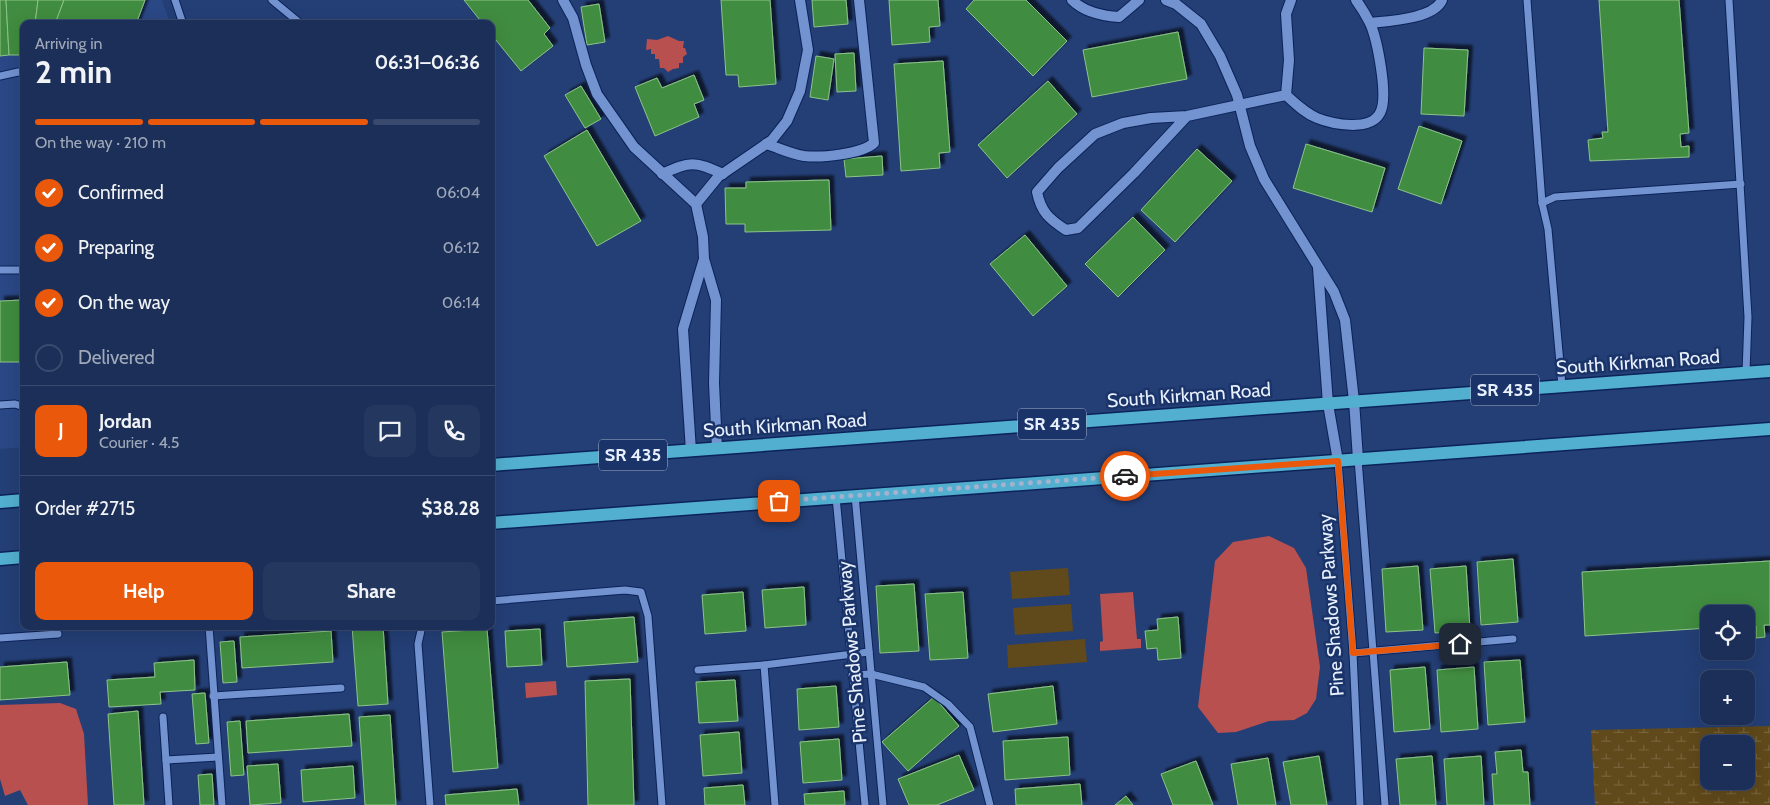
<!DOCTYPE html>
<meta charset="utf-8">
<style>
:root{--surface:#1b2f58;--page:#24375e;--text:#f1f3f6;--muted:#a0a9ba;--line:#394a6e;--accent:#ea580c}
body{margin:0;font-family:Cabin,sans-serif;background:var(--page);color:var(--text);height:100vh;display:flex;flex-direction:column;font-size:19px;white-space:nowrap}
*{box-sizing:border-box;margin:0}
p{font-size:16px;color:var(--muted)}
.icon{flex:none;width:28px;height:28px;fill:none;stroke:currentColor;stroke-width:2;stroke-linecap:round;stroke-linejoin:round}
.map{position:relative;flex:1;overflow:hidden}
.details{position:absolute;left:20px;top:20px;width:475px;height:610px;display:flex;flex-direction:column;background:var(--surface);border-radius:10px;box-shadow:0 5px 20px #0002,0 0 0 1px var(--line)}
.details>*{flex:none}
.controls{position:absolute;left:1700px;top:605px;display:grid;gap:10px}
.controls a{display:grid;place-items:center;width:55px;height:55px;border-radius:10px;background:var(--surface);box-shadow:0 5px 20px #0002,0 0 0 1px var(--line);font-size:25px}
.pin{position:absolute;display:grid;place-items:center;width:42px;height:42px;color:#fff;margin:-21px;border-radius:10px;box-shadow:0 2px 8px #0006}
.courier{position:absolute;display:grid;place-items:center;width:50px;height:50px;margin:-25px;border:4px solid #ea580c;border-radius:50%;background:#fff;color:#222;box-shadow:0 1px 6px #0007}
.overview em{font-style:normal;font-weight:800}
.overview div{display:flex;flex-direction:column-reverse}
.overview{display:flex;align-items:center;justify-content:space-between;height:85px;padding:0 15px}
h1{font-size:32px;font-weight:800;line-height:38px}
.bar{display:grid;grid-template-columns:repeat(4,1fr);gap:8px 5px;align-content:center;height:60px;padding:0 15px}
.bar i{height:6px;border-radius:4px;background:var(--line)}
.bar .on{background:var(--accent)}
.bar p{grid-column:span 4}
.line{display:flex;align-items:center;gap:12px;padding:0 15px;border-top:1px solid var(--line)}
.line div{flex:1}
.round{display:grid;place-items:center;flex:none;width:52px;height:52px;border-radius:10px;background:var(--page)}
ol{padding:0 15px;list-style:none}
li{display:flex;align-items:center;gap:15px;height:55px}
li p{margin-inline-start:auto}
li .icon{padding:5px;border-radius:50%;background:var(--accent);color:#fff;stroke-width:4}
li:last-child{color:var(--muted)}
li i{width:28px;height:28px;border:2px solid var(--line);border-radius:50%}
.action{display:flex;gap:10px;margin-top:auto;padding:10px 15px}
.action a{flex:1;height:58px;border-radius:10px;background:var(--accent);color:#fff;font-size:20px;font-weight:800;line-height:58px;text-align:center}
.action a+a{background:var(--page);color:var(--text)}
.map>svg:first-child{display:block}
</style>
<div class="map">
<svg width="1770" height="805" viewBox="0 0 1770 805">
<defs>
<pattern id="wetland-marsh" width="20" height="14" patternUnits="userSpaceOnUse" patternTransform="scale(1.25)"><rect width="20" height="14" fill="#60491a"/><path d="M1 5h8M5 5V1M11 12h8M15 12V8" fill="none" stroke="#77643c"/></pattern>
<filter id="shadow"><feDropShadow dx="4.5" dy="-4.5" stdDeviation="1" flood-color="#0009"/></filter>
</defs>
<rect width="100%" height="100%" fill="#243f76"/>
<path fill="#2a4886" d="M0,0H162L170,24H24V447L0,449Z"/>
<path fill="url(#wetland-marsh)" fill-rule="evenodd" d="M1770,726V805H1595L1591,730ZM1709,744H1746V781H1709Z"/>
<g fill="#60491a">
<path d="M1068,568L1070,595L1012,599L1010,572Z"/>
<path d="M1071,604L1073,631L1015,635L1013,608Z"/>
<path d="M1085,639L1087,662L1008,668L1007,645Z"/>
</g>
<g fill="#b7504f">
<path d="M668,36L679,41H684L683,48H685L687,54L683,57V63H679V68L673,69L668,72L664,68H660L659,59H655V54H651V49L646,50L647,39L657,40Z"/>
<path d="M1269,536L1294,548L1306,568L1320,667L1316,699L1307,713L1294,720L1269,721L1236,732L1218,733L1198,707L1215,561L1233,542Z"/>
<path d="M1133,592L1137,639H1141V648L1100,651V642L1103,641L1100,594Z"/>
<path d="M556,681L557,695L526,698L525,683Z"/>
<path d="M60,703L76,709L84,734L88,805H28L20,790L5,796L0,779V705Z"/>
</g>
<g fill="#418c3f" stroke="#8dc389" filter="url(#shadow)">
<path d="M0,0H6L9,55L0,56Z"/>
<path d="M6,0H38L35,24H24V55H9Z"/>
<path d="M38,0H64L55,24H35Z"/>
<path d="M64,0H145L136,24H55Z"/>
<path d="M464,0H528L550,28L544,34L553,46L521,71L491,34V24H483Z"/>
<path d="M721,0H770L776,84L739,87L738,75H726Z"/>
<path d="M812,0H846L848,24L814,27Z"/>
<path d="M889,0H938L940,26L929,27L930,42L892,45Z"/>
<path d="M974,0H1026L1067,41L1033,76L966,9Z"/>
<path d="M1599,0H1679L1689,133L1680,134L1681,147L1689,146V157L1590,161L1588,140L1603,138L1602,132H1608Z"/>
<path d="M599,4L605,42L587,45L581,7Z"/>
<path d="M1178,32L1187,79L1092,97L1083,50Z"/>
<path d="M1424,48L1468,50L1464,116L1421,114Z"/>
<path d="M854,53L856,91L837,92L835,54Z"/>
<path d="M816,56L834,59L828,100L810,97Z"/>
<path d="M943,61L950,152L939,153L940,168L901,171L894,64Z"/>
<path d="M694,75L704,100L694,104L699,117L655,136L635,87L657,78L662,88Z"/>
<path d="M1048,81L1077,114L1007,178L978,145Z"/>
<path d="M581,86L601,119L585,128L565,95Z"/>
<path d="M1419,126L1462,141L1441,204L1398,189Z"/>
<path d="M587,130L641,221L597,246L544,156Z"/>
<path d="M1306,144L1385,168L1372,212L1293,188Z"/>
<path d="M1197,149L1232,181L1175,242L1141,210Z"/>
<path d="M882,156L883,175L846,177L844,159Z"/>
<path d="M829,180L831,230L745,232V224H726L725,188H746V182Z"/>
<path d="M1133,217L1165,250L1118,297L1085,264Z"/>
<path d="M1025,235L1067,286L1033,316L990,264Z"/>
<path d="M24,300V362H0V301Z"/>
<path d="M1513,559L1518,622L1481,625L1477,562Z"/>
<path d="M1770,561V625H1764L1765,637L1756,638V626H1746V614H1709V628L1585,636L1582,572Z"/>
<path d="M1418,566L1423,630L1386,632L1382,569Z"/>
<path d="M1466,566L1470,630L1435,633L1430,569Z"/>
<path d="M914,584L919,651L880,653L876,586Z"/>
<path d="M804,587L806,625L765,628L762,590Z"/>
<path d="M743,592L746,631L705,634L702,595Z"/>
<path d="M963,592L968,658L930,660L925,594Z"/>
<path d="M634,617L638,662L567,667L564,622Z"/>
<path d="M1178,617L1181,658L1158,660L1157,648L1147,649L1145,631L1158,630L1157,619Z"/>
<path d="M352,626H383L388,704L358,706Z"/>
<path d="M487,629L498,768L453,772L442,632Z"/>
<path d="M540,629L542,665L507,667L505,631Z"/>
<path d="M331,631L333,662L242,668L240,637Z"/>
<path d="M234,641L237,682L223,683L220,642Z"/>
<path d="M194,660L195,690L160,692L161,704L109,707L107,680L155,677L154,663Z"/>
<path d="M1520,660L1525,722L1488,725L1484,662Z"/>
<path d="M67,662L70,695L0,700V667Z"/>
<path d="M1425,667L1430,729L1394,732L1390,670Z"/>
<path d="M1474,667L1478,729L1441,732L1437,670Z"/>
<path d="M630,679L634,805H588L585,681Z"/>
<path d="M735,680L738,721L699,723L696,682Z"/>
<path d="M836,686L839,727L799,730L797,689Z"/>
<path d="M1053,686L1057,724L993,732L988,694Z"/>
<path d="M205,693L209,743L196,744L192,694Z"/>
<path d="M934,697L959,726L908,771L882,742Z"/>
<path d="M138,711L144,805H114L108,714Z"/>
<path d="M349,714L352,746L248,753L246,721Z"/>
<path d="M390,715L396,805H365L359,717Z"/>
<path d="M240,721L244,775L231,776L227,722Z"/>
<path d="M739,732L742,773L703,776L700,735Z"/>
<path d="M1068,737L1070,775L1005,780L1003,741Z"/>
<path d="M839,739L842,780L803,783L800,742Z"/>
<path d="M1521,750L1523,772H1528L1530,805H1494L1492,774H1497L1495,752Z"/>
<path d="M959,755L974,790L937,805H909L898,779Z"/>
<path d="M1319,756L1327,805H1291L1283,762Z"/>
<path d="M1432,756L1436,805H1400L1396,759Z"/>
<path d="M1481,756L1484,805H1447L1444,759Z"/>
<path d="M1268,758L1276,805H1238L1231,764Z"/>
<path d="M1196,761L1213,805H1173L1161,774Z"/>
<path d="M278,764L281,803L250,805L247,766Z"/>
<path d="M353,766L355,798L303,802L301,770Z"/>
<path d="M212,774L214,805H200L198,775Z"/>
<path d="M1080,784L1082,805H1016L1015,789Z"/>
<path d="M743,785L745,805H705L704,788Z"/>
<path d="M517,789L519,805H446L445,795Z"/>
<path d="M844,791L845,805H805L804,794Z"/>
<path d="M1126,796L1133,805H1115Z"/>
</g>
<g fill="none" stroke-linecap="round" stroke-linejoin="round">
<g stroke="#0b2358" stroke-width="9">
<g id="lane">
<path d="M175,0L183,24"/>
<path d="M272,0L301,24"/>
<path d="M1527,0L1542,203"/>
<path d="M1729,0L1748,317L1746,373"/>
<path d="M0,76L18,72L24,73"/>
<path d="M0,270H24"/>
<path d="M1562,386L1548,229L1542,203L1555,197L1741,184"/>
<path d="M0,405L15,404L24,407"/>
<path d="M1358,459L1385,805"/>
<path d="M1338,461L1353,653L1360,805"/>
<path d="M855,495L883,805"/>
<path d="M836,497L865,805"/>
<path d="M491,601L625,590L641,592L648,616L662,805"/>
<path d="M209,626L222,805"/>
<path d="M422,626L418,644L430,805"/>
<path d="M0,638L58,634"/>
<path d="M1353,653L1513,639"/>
<path d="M764,665L775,805"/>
<path d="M698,670L764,665L869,652"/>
<path d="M852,675L871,674L924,687L948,704L970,727L990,805"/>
<path d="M213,696L341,688"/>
<path d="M163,717L169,805"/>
<path d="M166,760L218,757"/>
</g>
</g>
<g stroke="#0b2358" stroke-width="12">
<g id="street">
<path d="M563,0L573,18L586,65L597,94L634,147L696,204L703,237L704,259L716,300L714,383L717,449"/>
<path d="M1072,0C1084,12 1103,16 1119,17L1139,0"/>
<path d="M1166,0L1176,4L1201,24L1220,56L1237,95L1250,146L1264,179L1334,292L1345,320L1354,401L1358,459"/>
<path d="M1370,23C1388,21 1434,19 1442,0"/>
<path d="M1286,95C1296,104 1305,113 1317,118C1332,124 1370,132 1380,113C1389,97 1377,39 1370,23C1366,15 1361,7 1356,0"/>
<path d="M1187,116L1134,173L1078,228L1066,230C1049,219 1041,212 1037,192L1058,168L1095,134L1123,123L1151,118L1187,116L1286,95L1289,60L1286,14L1291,0"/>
<path d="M766,144C779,148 791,154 804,156C821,158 862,154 874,143L859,0"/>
<path d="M662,174C690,161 695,161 723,174"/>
<path d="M696,204L718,177L772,140L787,121L800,91L808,50L800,0"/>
<path d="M1318,268L1328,404L1338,461"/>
<path d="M691,451L683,329L704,259"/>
</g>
</g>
<g stroke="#0b2358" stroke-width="15">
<g id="primary">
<path d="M491,465L1770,371"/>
<path d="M0,502L24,500"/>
<path d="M491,523L1770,429"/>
<path d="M0,559L24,557"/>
</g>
</g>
<use href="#lane" stroke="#7292d0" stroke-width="7"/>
<use href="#street" stroke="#7292d0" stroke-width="10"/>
<use href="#primary" stroke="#53afcf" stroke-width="12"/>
</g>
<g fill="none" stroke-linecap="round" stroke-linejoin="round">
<path stroke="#a3b2ce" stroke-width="5" stroke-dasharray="0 9" d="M779,501L1125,476"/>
<path stroke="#ea580c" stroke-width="6" d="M1125,476L1338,461L1353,653L1460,644"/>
</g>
<g text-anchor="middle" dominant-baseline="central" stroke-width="5" stroke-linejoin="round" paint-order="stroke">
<g fill="#1a346a" stroke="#aab8d1" stroke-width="1">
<rect x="1471" y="374.5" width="68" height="31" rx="4"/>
<rect x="1018" y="408.5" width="68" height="31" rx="4"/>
<rect x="599" y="439.5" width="68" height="31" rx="4"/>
</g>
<g font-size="18" font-weight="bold" fill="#e8f0fd">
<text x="1505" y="390">SR 435</text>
<text x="1052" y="424">SR 435</text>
<text x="633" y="455">SR 435</text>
</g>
<g font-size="19" fill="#e8f0fd" stroke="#1a346a">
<text transform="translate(1638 362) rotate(-4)">South Kirkman Road</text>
<text transform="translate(1189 395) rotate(-4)">South Kirkman Road</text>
<text transform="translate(785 425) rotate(-4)">South Kirkman Road</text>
<text transform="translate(1331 605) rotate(-94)">Pine Shadows Parkway</text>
<text transform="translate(852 652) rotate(-95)">Pine Shadows Parkway</text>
</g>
</g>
</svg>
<div class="controls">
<a><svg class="icon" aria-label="locate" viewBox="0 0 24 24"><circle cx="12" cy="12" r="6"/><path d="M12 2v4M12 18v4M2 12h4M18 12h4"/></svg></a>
<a>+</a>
<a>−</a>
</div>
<div class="pin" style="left:779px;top:501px;background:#ea580c"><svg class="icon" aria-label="bag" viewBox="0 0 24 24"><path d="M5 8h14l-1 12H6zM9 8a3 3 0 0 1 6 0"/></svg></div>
<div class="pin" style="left:1460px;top:644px;background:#1f2937"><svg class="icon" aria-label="home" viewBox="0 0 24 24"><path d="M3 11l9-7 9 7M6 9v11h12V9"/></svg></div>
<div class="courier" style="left:1125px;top:476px"><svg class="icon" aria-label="car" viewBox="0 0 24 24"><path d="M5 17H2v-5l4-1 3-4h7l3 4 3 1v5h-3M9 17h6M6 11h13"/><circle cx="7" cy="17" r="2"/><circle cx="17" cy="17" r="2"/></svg></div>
<section class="details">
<div class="overview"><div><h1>2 min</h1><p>Arriving in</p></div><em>06:31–06:36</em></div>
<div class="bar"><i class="on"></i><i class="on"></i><i class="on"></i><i></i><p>On the way · 210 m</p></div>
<ol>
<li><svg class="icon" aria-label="check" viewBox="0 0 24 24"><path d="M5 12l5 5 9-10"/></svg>Confirmed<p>06:04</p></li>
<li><svg class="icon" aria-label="check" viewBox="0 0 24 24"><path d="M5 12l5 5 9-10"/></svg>Preparing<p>06:12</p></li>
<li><svg class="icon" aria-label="check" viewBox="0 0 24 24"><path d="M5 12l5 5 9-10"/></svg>On the way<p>06:14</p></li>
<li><i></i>Delivered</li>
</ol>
<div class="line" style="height:90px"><b class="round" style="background:var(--accent);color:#fff">J</b><div><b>Jordan</b><p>Courier · 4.5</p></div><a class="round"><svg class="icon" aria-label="chat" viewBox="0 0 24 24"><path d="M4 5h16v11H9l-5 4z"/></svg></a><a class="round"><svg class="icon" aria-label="phone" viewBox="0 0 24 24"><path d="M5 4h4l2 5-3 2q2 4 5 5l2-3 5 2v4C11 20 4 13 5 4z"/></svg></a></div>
<div class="line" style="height:65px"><div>Order #2715</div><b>$38.28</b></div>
<div class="action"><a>Help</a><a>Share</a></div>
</section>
</div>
